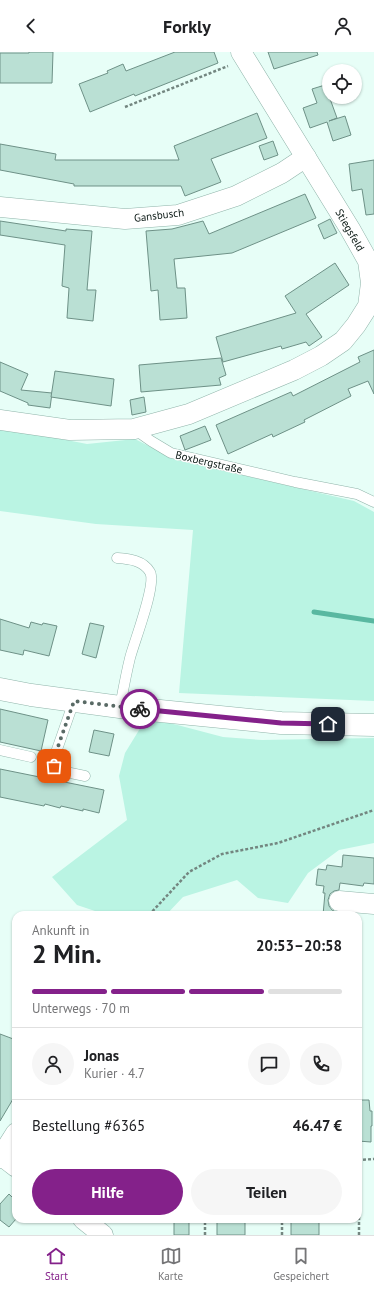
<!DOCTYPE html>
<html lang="de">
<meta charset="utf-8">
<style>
:root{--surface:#fff;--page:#f6f6f6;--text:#202124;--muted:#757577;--line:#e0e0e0;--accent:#84218a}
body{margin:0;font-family:"PT Sans",sans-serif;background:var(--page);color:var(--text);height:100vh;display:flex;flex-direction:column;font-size:15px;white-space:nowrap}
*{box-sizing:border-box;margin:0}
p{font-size:13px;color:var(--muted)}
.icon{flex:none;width:22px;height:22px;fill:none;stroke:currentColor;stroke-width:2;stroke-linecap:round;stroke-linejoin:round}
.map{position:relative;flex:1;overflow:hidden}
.side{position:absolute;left:12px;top:859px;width:350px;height:312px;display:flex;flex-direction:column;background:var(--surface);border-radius:12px;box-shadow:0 1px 3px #0004}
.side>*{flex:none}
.fabs{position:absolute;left:322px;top:12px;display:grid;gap:8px}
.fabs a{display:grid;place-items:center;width:40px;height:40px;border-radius:50%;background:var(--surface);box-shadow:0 1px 3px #0004;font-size:20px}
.pin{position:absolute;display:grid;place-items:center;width:34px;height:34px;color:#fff;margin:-17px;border-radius:8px;box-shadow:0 2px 6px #0006}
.courier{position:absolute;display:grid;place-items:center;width:40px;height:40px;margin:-20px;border:3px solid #84218a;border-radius:50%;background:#fff;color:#222;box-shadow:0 1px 5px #0007}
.head em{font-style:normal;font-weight:700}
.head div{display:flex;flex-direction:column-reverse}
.head{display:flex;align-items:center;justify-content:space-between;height:68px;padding:0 20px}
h1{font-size:26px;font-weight:700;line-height:30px}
.bar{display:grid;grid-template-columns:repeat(4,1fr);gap:6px 4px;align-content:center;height:48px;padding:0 20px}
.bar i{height:5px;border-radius:3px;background:var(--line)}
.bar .current{background:var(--accent)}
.bar p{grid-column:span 4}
.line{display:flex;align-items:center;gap:10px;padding:0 20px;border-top:1px solid var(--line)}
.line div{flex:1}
.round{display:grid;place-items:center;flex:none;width:42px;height:42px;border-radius:21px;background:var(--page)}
.action{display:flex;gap:8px;margin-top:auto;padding:8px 20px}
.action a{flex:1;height:46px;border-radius:24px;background:var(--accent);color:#fff;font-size:16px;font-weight:700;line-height:46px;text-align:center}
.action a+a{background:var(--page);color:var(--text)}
header{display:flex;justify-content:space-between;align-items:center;height:52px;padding:0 20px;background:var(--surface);font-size:18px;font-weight:700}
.tab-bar{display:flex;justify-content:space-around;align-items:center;height:56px;border-top:1px solid var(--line);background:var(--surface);font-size:11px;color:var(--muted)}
.tab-bar a{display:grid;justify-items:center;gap:2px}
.tab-bar .current{color:var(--accent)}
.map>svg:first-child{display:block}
</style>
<header><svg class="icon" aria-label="back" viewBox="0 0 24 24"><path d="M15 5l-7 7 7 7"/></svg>Forkly<svg class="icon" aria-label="person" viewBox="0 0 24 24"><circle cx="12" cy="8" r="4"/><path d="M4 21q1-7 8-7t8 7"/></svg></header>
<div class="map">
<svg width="374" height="1183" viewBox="0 0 374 1183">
<rect width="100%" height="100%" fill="#e7fef7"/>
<g fill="#baf4e3">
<path d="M0,375L87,392L135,387L174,407L354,449L374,460V649L179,641L193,478L96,472L0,459Z"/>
<path d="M147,665L223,685L262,688L374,686V791L339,798L308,821L288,851L258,846L237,828L183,845L166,863H107L77,853L52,825L127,768L119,724L125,701Z"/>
</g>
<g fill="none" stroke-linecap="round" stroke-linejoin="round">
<path stroke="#59b8a1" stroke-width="5" d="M314,560L374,569"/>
</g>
<g fill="#bae0d4" stroke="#6e9187">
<path d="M29,0H53L52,31H0V1H29Z"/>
<path d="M175,0H214L218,11L135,44L134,42L90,60L79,32L108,21L107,19L123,12L126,19Z"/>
<path d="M268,0H317L318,3L274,17Z"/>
<path d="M325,33L337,66L329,69L345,64L351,83L333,89L327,70L310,76L303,56L317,51L312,37Z"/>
<path d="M257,61L267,86L211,107L221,130L185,144L181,134H74V132L0,118V92L56,102L55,108H179L174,94Z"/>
<path d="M273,89L278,103L264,108L259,94Z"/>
<path d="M374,108V162L366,163L362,137L352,139L349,112Z"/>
<path d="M305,142L316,166L232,201L174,207L177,236H185L187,266L160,268L158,238L151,239L146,179L172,177L203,169L209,182Z"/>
<path d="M330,167L337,181L324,187L318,173Z"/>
<path d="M0,169L66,179V177L92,179L87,238H96L93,269L67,266L69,236L62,234L65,193L0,183Z"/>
<path d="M335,211L349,233L306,262L322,285L309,294L306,290L282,297L281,294L223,310L216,285L296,261L285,244Z"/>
<path d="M374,298V342L368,329L348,337L351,344L304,368L305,370L273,385L272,382L228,402L216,373L291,340L293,344L360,310L358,305Z"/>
<path d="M221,306L226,323L219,326L221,333L141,340L139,313Z"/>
<path d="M0,310L28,322L21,338L52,341L50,356L28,353V351L0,339Z"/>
<path d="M55,319L114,327L111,354L51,345Z"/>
<path d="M144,345L146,360L132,363L130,348Z"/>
<path d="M205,374L211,388L185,398L180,384Z"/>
<path d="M0,567L29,576L31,570L42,573L43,571L57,574L49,604L24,598L23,603L0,598Z"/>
<path d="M90,571L104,574L96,606L82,602Z"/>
<path d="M0,657L48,668L41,699L0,690Z"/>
<path d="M94,678L114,682L109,704L89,700Z"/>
<path d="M0,717L104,738L99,761L83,757V759L61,754L60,756L45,752L44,754L0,745Z"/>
<path d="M343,803L374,806V832L364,831L363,834L340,831L339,838L334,839L330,842L328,848L329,854L332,858L336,860V863H323L325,841H323L324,834L316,833L318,817L326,818L327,813L342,815Z"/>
<path d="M0,982L16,988V1042L0,1069Z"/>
<path d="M358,1048H369L370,1059H372V1074H371V1090L358,1089Z"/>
<path d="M9,1142L16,1149V1167L9,1175L0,1168V1152Z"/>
<rect x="174" y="1167" width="15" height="16"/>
<rect x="217" y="1167" width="28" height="16"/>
<rect x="291" y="1167" width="28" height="16"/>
</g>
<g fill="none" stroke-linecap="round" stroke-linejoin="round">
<g stroke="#90b4aa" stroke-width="11">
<g id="lane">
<path d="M134,377L151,389L171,401L295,430L357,442L374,450"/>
<path d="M117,506C129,507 143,508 150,520C157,532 134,590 130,606C126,622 123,639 120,655"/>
<path d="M74,649L54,706V714L61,719L85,724"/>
<path d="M0,698L31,705"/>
</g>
</g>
<g stroke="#90b4aa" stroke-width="21">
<g id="street">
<path d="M0,155L125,167L178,163L236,144L282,121L306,105"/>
<path d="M0,368L70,378L134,377L189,362L294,318L321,304L343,289L356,273L368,254L371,231L368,209L350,177L241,0"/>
<path d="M339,849L374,852"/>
<path d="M2,1104L16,1115"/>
<path d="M0,1106L16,1081"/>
<path d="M83,1167L103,1183"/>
</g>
</g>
<g stroke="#90b4aa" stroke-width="23">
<path id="secondary" d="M0,637L31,643L120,655L281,671L374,673"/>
</g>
<g stroke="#738680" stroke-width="2.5" stroke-dasharray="3 2" stroke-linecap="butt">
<path d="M125,55L228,14"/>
<path d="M149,863L189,820L222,802L278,791L374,758"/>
<path d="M358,1108L374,1107"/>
<path d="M205,1183V1167"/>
<path d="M282,1183V1167"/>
<path d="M359,1183V1108"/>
</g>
<use href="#lane" stroke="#fff" stroke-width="10"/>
<use href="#street" stroke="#fff" stroke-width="20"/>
<use href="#secondary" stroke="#fff" stroke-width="22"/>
</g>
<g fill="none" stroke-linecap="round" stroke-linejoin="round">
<path stroke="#596a65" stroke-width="4" stroke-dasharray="0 7.2" d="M54,714V706L74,649L140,657"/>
<path stroke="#84218a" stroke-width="5" d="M140,657L281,671L328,672"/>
</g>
<g text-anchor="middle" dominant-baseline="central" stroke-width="3" stroke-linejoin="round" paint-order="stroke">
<g font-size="11" fill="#0c1a16" stroke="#fff">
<text transform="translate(159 163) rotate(-7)">Gansbusch</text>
<text transform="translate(350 178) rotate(60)">Stiegsfeld</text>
<text transform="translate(209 410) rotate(13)">Boxbergstraße</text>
</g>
</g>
</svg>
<div class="fabs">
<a><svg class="icon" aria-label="locate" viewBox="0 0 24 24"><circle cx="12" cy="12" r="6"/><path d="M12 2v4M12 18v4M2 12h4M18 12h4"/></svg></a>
</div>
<div class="pin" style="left:54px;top:714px;background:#ea580c"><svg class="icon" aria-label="bag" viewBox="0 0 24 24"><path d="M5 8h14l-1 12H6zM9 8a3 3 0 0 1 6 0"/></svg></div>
<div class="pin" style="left:328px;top:672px;background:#1f2937"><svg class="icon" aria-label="home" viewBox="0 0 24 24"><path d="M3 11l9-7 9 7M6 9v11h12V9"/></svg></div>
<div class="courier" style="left:140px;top:657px"><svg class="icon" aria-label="bike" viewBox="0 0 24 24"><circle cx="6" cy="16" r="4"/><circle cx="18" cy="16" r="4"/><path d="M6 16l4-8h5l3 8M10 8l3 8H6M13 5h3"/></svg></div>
<section class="side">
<div class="head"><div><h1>2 Min.</h1><p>Ankunft in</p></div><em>20:53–20:58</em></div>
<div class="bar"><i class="current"></i><i class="current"></i><i class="current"></i><i></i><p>Unterwegs · 70 m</p></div>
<div class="line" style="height:72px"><a class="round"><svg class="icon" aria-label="person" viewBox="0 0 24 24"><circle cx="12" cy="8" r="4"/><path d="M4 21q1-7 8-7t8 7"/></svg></a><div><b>Jonas</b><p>Kurier · 4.7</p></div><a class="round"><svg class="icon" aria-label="chat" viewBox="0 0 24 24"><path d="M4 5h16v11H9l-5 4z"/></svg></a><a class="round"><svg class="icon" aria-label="phone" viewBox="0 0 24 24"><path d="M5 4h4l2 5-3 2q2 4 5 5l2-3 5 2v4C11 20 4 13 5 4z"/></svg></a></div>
<div class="line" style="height:52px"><div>Bestellung #6365</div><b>46.47 €</b></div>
<div class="action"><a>Hilfe</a><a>Teilen</a></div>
</section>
</div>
<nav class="tab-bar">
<a class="current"><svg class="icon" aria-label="home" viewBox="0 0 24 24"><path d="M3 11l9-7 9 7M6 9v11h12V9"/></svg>Start</a>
<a><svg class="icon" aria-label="map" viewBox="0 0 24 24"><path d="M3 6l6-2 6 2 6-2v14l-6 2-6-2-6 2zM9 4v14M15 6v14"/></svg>Karte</a>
<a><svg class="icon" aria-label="saved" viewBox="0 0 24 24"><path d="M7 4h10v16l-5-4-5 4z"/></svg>Gespeichert</a>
</nav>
